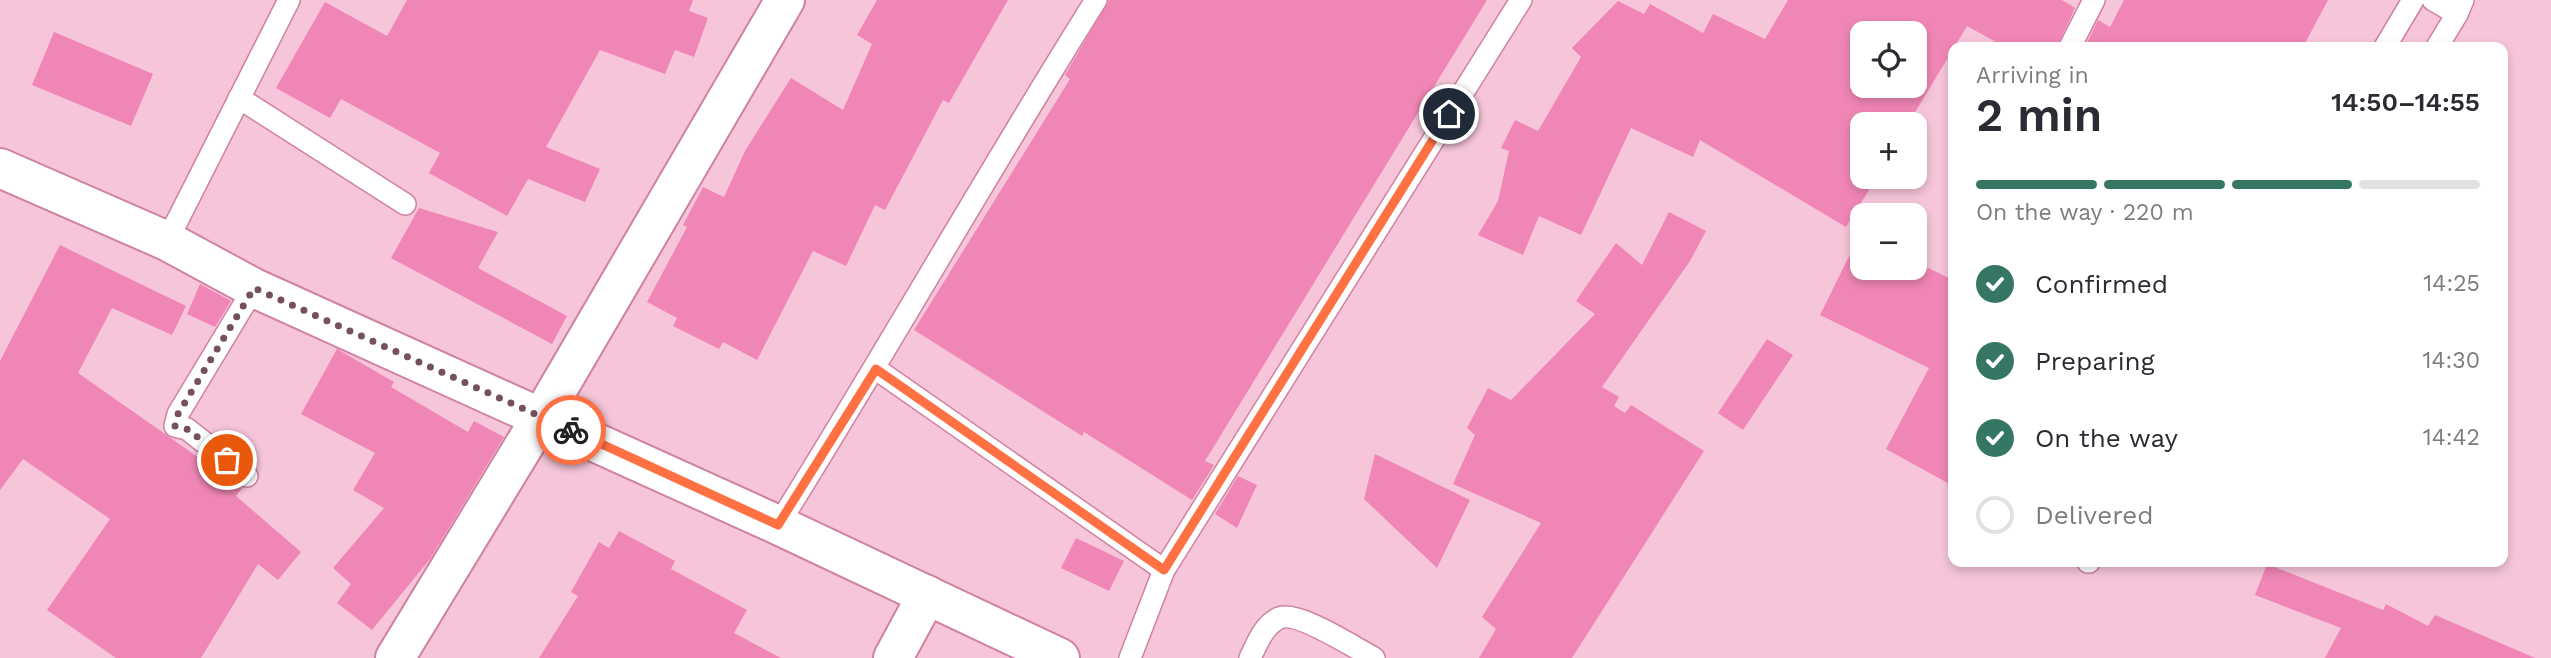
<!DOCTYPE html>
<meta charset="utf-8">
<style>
:root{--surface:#fff;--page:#f2f2f3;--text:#2b2b33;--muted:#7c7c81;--line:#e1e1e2;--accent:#367664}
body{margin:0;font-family:"Work Sans",sans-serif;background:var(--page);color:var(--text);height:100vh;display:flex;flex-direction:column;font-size:26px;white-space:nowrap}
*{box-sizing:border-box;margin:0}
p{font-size:23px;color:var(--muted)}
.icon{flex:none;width:38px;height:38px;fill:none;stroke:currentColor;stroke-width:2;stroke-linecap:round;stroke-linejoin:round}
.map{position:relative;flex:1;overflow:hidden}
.drawer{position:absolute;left:1948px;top:42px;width:560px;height:525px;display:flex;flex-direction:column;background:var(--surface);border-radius:14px;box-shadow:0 4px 10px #0003}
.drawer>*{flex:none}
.tools{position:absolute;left:1850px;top:21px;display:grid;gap:14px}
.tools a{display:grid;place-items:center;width:77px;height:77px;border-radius:14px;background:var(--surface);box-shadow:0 4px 10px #0003;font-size:35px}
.pin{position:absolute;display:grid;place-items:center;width:60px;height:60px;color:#fff;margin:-30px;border:4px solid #fff;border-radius:50%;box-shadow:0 2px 7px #0007}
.courier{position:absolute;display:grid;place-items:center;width:70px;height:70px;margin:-35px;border:5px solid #ff7043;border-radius:50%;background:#fff;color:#222;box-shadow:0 2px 9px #0007}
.overview em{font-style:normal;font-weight:600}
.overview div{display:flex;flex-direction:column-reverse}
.overview{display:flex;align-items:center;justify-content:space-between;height:119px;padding:0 28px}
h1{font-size:46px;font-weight:600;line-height:52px}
.bar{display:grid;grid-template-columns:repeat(4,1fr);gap:10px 7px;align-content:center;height:84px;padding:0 28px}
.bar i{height:9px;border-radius:5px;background:var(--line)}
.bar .on{background:var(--accent)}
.bar p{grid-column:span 4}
ol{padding:0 28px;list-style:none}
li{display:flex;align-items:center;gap:21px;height:77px}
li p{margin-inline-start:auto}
li .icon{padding:7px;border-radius:50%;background:var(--accent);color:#fff;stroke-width:4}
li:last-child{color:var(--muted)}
li i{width:38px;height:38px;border:4px solid var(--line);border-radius:50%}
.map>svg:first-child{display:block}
</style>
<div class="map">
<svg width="2551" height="658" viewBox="0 0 2551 658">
<rect width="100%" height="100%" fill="#f6c5d9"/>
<g fill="#f086b5" fill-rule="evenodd">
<path d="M407,0H693L689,11L708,18L694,57L675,50L665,74L600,50L546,147L600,169L585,202L528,179L507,216L429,173L440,153L341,99L330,118L276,88L325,2L387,36Z"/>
<path d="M877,0H1008L949,103L943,100L885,210L875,205L846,266L813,251L757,360L723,342L719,349L673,326L677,318L647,302L687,227L683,225L703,187L724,197L745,151L791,78L843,110L872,44L857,35Z"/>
<path d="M1109,0H1487L1205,461L1214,465L1192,500L1084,432L1082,436L914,330L1070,79L1065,75Z"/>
<path d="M1788,0H2062L2075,8L2057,47H2005L1967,26L1908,124H1862V177H1877L1846,227L1700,140L1693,157L1631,128L1581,235L1539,216L1523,255L1478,235L1498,201L1509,151L1501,148L1515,120L1538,131L1581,57L1572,48L1618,1L1644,14L1650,4L1703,33L1713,14L1765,39ZM1862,33H1914V86H1862Z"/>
<path d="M2124,0H2328L2303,47H2085L2098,20L2110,27Z"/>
<path d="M54,32L153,74L131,126L32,85Z"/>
<path d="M419,208L498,232L478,268L567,316L552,344L391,258Z"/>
<path d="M1669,212L1706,231L1690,261L1602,387L1619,397L1614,406L1625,413L1631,405L1704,451L1572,658H1479L1496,629L1482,617L1541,523L1453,484L1475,435L1467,428L1488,388L1511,400L1595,314L1576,301L1616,243L1642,265Z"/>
<path d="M1860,234L1862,268H1914V261L1953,280V486L1886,449L1929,368L1820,315Z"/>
<path d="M60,245L186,306L172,335L112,308L78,373L242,488L236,496L301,552L278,580L258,564L201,658H116L47,610L110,519L23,459L0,490V361Z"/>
<path d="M200,284L231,301L215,327L187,314Z"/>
<path d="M1767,339L1793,355L1743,430L1718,413Z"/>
<path d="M337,349L394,382L391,387L468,432L474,421L504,437L430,559L372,630L337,603L351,584L333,568L384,508L353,490L375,453L301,414Z"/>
<path d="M1375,454L1470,500L1437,568L1364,499Z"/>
<path d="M1238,476L1257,485L1237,528L1215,514Z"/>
<path d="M619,531L675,561L671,569L747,610L734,633L781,658H539L578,596L571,592L599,542L609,548Z"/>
<path d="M1076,538L1124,561L1109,591L1061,568Z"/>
<path d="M2267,564L2383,610L2386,604L2428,626L2435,615L2535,658H2325L2341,628L2255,595Z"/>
</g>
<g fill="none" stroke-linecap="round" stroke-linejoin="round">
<g stroke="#cf82a3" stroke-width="24">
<g id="service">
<path d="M2433,0L2457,14L2463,0"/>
<path d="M2070,47L2094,0"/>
<path d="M2385,47L2413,0"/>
<path d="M2437,47L2457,14"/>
<path d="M239,98L405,204"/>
<path d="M167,241L289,0"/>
<path d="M876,369L1164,570"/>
<path d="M247,476L187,429L175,426L178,414L254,288"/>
<path d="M778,525C887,351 987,173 1096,0"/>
<path d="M2088,562H2089"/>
<path d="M1130,658L1164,570L1521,0"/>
<path d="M1250,658C1257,644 1263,626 1279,618C1297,610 1355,648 1374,658"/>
</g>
</g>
<g stroke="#cf82a3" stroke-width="42">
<g id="minor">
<path d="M0,168L167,241L254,288L778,525L1060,658"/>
<path d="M395,658L542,416L785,0"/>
<path d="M893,658L927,595"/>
</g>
</g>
<use href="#service" stroke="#fff" stroke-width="21"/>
<use href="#minor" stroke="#fff" stroke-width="38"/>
</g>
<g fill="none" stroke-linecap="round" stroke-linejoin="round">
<path stroke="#755160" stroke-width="7" stroke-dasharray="0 12.6" d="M227,460L187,429L175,426L178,414L254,288L571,430"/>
<path stroke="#ff7043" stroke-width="9" d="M571,430L778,525L876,369L1164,570L1449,114"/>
</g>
</svg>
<div class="tools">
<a><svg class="icon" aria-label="locate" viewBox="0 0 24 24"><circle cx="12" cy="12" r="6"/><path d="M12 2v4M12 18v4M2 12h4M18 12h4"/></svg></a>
<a>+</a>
<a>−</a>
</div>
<div class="pin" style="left:227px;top:460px;background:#ea580c"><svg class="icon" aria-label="bag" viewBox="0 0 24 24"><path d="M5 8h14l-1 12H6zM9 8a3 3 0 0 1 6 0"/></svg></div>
<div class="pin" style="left:1449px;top:114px;background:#1f2937"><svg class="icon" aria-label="home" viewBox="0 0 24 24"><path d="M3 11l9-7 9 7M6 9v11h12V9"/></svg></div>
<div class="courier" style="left:571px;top:430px"><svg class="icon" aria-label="bike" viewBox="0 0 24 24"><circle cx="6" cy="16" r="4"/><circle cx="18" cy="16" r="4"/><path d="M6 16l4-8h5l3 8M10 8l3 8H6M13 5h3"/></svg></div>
<section class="drawer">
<div class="overview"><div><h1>2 min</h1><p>Arriving in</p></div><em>14:50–14:55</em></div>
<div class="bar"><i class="on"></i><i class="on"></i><i class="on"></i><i></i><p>On the way · 220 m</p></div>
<ol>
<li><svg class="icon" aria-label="check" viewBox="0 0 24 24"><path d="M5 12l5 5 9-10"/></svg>Confirmed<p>14:25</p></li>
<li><svg class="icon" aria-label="check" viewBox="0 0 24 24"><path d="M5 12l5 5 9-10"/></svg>Preparing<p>14:30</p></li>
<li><svg class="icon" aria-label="check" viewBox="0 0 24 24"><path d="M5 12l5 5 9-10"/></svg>On the way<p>14:42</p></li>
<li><i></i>Delivered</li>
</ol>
</section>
</div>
